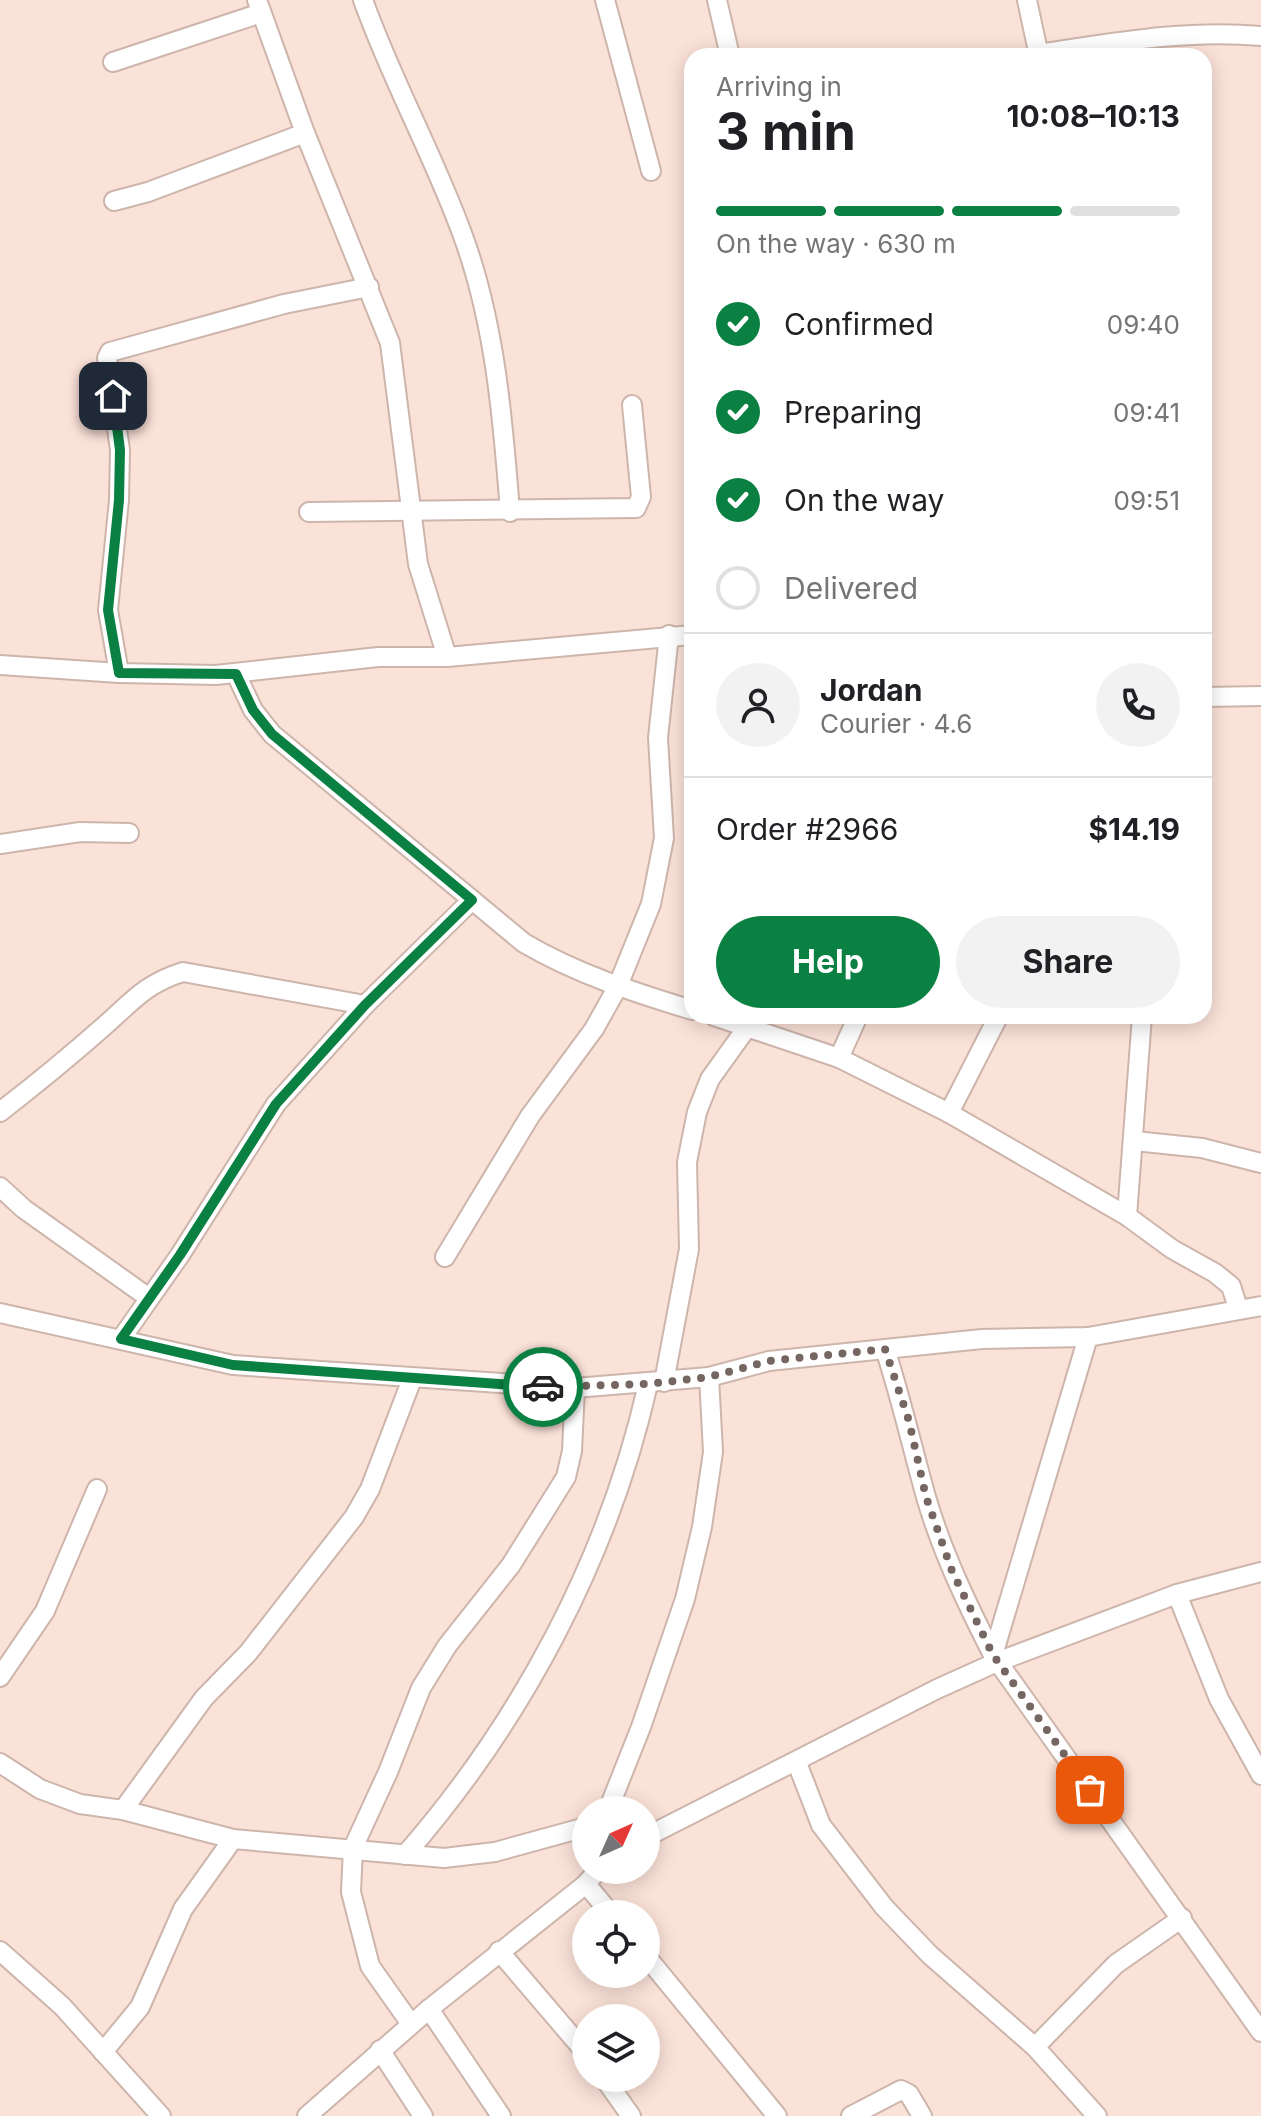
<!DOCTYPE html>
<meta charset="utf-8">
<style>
:root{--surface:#fff;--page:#f2f2f2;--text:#202124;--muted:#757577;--line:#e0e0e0;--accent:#0b8043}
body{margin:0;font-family:Inter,sans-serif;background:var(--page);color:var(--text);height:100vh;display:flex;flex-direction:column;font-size:30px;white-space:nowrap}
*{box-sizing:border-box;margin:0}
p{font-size:26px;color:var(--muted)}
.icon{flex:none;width:44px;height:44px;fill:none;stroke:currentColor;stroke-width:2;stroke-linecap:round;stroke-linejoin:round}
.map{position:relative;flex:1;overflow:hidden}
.panel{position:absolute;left:684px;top:48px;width:528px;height:976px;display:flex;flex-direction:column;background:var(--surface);border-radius:24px;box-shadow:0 4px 20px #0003}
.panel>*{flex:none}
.needle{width:52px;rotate:45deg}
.fabs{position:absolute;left:572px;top:1796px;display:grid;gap:16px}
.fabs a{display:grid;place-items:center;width:88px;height:88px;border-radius:50%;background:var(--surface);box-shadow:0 4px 20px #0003;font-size:40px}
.pin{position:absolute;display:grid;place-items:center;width:68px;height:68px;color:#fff;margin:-34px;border-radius:16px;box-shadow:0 4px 12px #0006}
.courier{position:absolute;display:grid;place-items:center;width:80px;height:80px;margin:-40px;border:6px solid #0b8043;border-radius:50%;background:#fff;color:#222;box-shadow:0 2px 10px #0007}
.overview em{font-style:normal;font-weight:700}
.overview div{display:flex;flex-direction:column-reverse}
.overview{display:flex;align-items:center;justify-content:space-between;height:136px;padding:0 32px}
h1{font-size:52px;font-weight:700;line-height:60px}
.bar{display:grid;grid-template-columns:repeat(4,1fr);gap:12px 8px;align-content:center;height:96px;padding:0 32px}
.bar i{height:10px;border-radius:6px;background:var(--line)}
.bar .current{background:var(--accent)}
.bar p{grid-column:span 4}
.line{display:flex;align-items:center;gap:20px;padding:0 32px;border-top:2px solid var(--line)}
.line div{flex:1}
.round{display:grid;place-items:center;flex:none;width:84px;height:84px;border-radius:42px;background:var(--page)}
ol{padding:0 32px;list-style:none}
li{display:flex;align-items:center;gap:24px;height:88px}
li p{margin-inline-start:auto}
li .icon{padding:8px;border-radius:50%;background:var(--accent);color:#fff;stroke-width:4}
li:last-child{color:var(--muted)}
li i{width:44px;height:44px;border:4px solid var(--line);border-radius:50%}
.cta{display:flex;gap:16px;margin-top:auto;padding:16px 32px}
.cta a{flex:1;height:92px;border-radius:48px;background:var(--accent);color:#fff;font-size:32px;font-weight:700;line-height:92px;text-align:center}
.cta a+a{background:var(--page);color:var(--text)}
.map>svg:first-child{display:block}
</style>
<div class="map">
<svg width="1261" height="2116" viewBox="0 0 1261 2116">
<rect width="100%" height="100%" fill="#fbe2d9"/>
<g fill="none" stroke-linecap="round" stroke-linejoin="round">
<g stroke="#cdb5ac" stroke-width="22">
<g id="minor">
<path d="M257,0L305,133L390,343L418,564L447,657"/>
<path d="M363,0C392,81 434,156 463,236C495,323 503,420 510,512"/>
<path d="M605,0L651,171"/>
<path d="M717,0L730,56"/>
<path d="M1027,0L1039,56"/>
<path d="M1038,54C1113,43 1186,29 1261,36"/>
<path d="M113,62L261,13"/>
<path d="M114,201L148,192L305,133"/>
<path d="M309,512L636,508L641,497L632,405"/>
<path d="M0,665L119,673L216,675L378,657H447L692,635"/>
<path d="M119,673L108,610L119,500L120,450L107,358L110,352L284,304L369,287"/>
<path d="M236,674L253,710L272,734L524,943C577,974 633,992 692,1010"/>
<path d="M1204,697L1261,696"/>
<path d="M0,844L80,832L129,833"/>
<path d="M714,1016L839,1058L949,1113L1127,1216L1172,1249L1215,1273L1231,1286L1238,1308"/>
<path d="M839,1058L858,1016"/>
<path d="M0,1112C35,1085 69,1057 102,1028C131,1003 144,984 183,972L365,1005"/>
<path d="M949,1113L997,1019"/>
<path d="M1135,1141L1202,1148L1261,1163"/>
<path d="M0,1187L24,1209L149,1298"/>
<path d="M1127,1216L1142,1016"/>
<path d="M445,1257L530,1116L594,1029L617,988L651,904L664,838L658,738L669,635"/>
<path d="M0,1313L233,1365L575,1388L709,1377L769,1361L982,1339L1088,1337L1261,1306"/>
<path d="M1088,1337L993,1655L1261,2032"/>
<path d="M121,1339L180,1255L276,1104L365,1005L472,900"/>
<path d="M885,1349C901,1398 912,1447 926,1497C942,1552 967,1604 993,1655"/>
<path d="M664,1382L689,1249L687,1162L697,1112L710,1079L753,1019"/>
<path d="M1177,1594L1219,1699L1261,1775"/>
<path d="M0,1677L45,1611L97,1489"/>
<path d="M0,1763L40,1789L80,1804L123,1810L233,1839L444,1858L495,1852L586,1827"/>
<path d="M797,1763L821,1825L884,1907L930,1955L1035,2047L1097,2116"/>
<path d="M123,1810L204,1698L248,1653L354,1517L370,1489L412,1379"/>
<path d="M608,1810L641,1727L685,1599L702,1527L713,1452L709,1377"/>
<path d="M646,1837L937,1689L997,1662L1177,1594L1261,1572"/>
<path d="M405,1855C522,1721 609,1557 648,1384"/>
<path d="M586,1884L611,1914"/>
<path d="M0,1951L62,2006L161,2116"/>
<path d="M499,1951L586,2053"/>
<path d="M646,1956L777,2116"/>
<path d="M429,2009L501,2116"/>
<path d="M411,2024L370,1966L351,1892L353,1848L388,1772L421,1688L447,1646L511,1565L566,1477L572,1451L575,1388"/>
<path d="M1035,2047L1116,1964L1182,1918"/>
<path d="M380,2050L423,2116"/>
<path d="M103,2052L140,2007L183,1909L233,1839"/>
<path d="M604,2078L631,2116"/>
<path d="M307,2116L429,2009L586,1884L598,1870"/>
<path d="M851,2116L901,2090L909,2094L922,2116"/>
</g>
</g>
<use href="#minor" stroke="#fff" stroke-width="18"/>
</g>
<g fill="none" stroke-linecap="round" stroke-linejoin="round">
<path stroke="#756661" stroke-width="8" stroke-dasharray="0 14.4" d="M543,1387L648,1384L709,1377L769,1361L885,1349L909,1421L926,1497L952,1571L993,1655L1090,1790"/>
<path stroke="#0b8043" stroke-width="10" d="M113,396L120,450L119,500L108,610L119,673L236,674L253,710L272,734L472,900L365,1005L276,1104L180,1255L121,1339L233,1365L543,1387"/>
</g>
</svg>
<div class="fabs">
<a><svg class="needle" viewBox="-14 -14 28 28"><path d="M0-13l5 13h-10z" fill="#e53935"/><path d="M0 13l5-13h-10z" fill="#757577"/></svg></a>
<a><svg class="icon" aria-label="locate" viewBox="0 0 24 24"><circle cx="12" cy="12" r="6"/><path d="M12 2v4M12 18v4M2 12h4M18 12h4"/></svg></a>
<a><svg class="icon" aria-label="layers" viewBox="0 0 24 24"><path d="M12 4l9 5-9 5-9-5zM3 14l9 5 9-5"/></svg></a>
</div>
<div class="pin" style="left:1090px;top:1790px;background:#ea580c"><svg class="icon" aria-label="bag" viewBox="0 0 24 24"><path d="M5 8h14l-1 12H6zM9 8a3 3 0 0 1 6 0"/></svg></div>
<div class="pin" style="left:113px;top:396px;background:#1f2937"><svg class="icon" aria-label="home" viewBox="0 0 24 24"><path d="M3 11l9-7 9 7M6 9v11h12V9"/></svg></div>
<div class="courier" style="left:543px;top:1387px"><svg class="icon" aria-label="car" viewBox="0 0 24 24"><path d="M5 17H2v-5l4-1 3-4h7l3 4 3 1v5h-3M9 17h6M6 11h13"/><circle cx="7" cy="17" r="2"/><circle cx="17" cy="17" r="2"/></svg></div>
<section class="panel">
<div class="overview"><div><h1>3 min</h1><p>Arriving in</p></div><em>10:08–10:13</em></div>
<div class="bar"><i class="current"></i><i class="current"></i><i class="current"></i><i></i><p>On the way · 630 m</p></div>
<ol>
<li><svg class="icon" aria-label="check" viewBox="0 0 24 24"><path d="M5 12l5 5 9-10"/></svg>Confirmed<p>09:40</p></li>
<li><svg class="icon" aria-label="check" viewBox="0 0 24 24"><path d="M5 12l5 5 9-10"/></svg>Preparing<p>09:41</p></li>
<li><svg class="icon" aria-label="check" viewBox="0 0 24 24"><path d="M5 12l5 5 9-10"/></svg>On the way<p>09:51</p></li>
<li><i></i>Delivered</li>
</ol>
<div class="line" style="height:144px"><a class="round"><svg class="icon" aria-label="person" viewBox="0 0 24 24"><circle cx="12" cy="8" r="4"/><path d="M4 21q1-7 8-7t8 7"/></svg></a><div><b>Jordan</b><p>Courier · 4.6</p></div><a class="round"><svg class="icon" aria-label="phone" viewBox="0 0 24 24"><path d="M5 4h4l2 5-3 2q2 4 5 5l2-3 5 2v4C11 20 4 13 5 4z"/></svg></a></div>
<div class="line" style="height:104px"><div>Order #2966</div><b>$14.19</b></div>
<div class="cta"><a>Help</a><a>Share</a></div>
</section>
</div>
